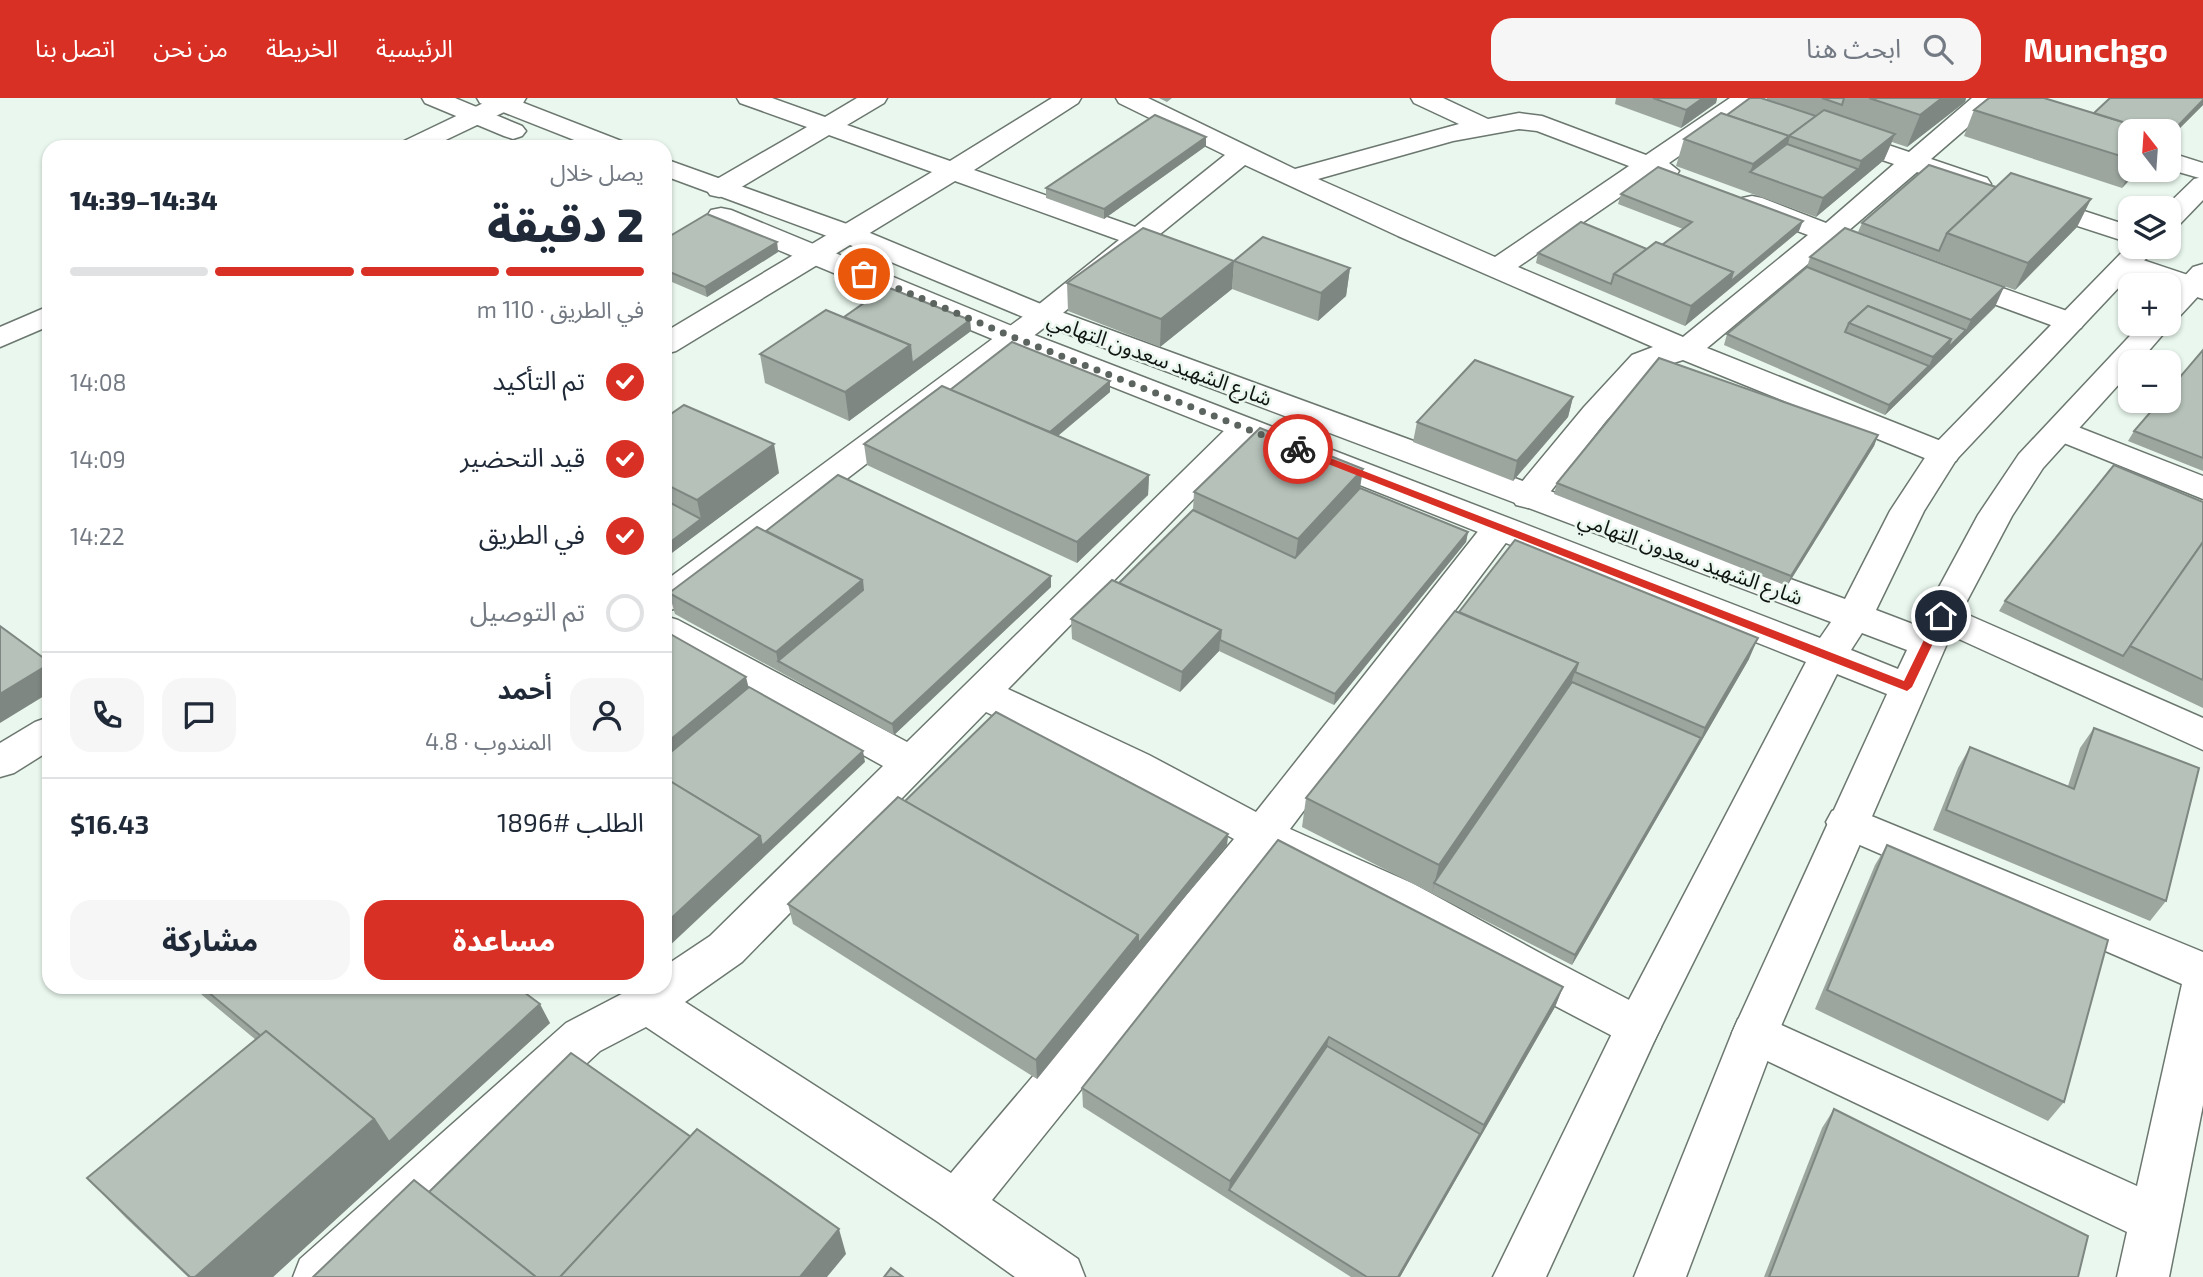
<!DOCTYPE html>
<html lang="ar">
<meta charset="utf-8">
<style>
:root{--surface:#fff;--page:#f6f6f7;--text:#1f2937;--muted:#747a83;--line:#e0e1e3;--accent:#d93025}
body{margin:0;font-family:"Exo 2","Noto Sans Arabic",sans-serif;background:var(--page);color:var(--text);direction:rtl;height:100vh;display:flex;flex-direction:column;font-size:26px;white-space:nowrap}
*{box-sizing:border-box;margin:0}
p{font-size:23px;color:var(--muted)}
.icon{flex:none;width:38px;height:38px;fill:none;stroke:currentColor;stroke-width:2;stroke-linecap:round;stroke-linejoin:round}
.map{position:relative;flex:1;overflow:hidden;direction:ltr}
.details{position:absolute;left:42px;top:42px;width:630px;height:854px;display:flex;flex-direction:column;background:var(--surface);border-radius:21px;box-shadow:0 2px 5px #0004;direction:rtl}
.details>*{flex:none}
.needle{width:46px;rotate:343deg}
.controls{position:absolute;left:2118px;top:21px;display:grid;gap:14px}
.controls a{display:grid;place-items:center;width:63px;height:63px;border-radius:14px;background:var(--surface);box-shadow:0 2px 5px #0004;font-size:35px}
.pin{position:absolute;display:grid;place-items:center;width:60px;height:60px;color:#fff;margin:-30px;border:4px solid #fff;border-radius:50%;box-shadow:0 2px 7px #0007}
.courier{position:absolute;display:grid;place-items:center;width:70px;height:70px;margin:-35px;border:5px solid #d93025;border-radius:50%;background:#fff;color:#222;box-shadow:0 2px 9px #0007}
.summary em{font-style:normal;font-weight:800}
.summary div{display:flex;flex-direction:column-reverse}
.summary{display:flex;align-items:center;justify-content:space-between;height:119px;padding:0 28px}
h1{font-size:46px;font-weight:800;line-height:52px}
.bar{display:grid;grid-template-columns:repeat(4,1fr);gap:10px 7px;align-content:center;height:84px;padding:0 28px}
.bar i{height:9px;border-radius:5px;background:var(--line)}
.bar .active{background:var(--accent)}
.bar p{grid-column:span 4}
.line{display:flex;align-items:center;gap:18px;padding:0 28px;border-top:2px solid var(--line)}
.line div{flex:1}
.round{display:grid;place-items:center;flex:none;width:74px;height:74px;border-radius:21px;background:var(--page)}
ol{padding:0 28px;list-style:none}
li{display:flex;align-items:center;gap:21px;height:77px}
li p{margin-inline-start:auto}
li .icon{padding:7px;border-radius:50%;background:var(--accent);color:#fff;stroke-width:4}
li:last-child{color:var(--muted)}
li i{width:38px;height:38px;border:4px solid var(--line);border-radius:50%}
.cta{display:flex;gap:14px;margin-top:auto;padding:14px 28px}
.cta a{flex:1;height:80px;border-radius:21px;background:var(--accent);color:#fff;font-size:28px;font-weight:800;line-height:80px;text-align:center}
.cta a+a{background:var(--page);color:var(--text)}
header{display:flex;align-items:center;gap:42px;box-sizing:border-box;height:98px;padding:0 35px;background:var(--accent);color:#fff}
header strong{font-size:33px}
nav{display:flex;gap:38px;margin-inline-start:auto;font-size:24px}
.search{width:490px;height:63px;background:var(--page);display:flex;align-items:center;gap:18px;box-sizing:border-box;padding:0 24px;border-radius:21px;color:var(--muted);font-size:26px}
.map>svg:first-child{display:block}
</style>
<header>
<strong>Munchgo</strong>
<div class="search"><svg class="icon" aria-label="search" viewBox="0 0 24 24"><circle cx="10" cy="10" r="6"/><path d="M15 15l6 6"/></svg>ابحث هنا</div>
<nav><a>الرئيسية</a><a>الخريطة</a><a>من نحن</a><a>اتصل بنا</a></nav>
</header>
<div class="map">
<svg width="2203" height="1179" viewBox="0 0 2203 1179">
<rect width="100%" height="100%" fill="#e9f7ee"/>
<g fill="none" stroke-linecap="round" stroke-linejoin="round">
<g stroke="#6b776f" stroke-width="3">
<g id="minor">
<path d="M494,0H526L523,5L431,49H398L402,44Z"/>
<path d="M737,0H772L825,19L857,0H887L884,5L847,27L950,63L1052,0H1081L1078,5L974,72L1135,129L1225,57L1119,5L1116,0H1148L1295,71L1459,26L1414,5L1411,0H1443L1488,21L1519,15L1542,18L1646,57L1730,0H1748L1909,54L1972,0H1992L1994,4L1991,9L1931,61L1987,80L1991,86L1987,92C1966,97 1937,81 1917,74L1848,133L1895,151L1899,157L1895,163C1874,168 1851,154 1832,146L1707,250L1956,349L1960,356L1956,363L1944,366L1932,363L1683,262L1654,271L1606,323L1540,407L1528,410L1516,407L1511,399L1516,391L1584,309L1632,257L1653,249L1398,138L1245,67L1053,223L678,510L665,513V483L1033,211L1119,142L955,83L676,253L665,256V234L932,74L829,37L728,97L719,99L710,97L706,91L710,85L807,29L740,5ZM1742,14L1894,66L1826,125L1762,100L1752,98L1742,100L1738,106L1742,112L1808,137L1683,239L1518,169L1652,77L1666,81L1675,79L1679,73L1669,65ZM1519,31L1537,33L1629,68L1495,159L1318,81L1453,43Z"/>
<path d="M2168,54L2203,65V81L2168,71Z"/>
<path d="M2032,96L2130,128V145L2022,110L2018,104L2022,98Z"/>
<path d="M2128,157L2203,182V201L2118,172L2114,166L2118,160Z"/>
<path d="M1952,172L2081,218L2085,224L2081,230L2070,233L2059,230L1942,187L1938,181L1942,175Z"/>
<path d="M49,208V228L0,249V229Z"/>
<path d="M1245,320L1256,323L1261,330L1256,337L1008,591L1149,657L1256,714L1487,422L1499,419L1511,422L1516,430L1511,438L1290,731L1414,786L1551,861L1654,915L1661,929L1654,943L1638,949L1622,943L1519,889L1384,810L1269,758L992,1102L1078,1161L1085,1179H1015L938,1124L646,929L600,953L357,1179H293L300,1161L566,925L635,889H665V868L710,838L883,668L665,547V518L678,522L907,644L1234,323ZM986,614L1121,679L1234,741L951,1075L685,904L742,864Z"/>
<path d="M2060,322L2203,378V401L2049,339L2044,332L2049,325Z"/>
<path d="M1941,505L2203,620V652L1928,527L1923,518L1928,509Z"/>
<path d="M49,619V653L14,675L0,679V645L35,624Z"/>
<path d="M1847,708L2203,854V1007L2169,1179H2117L2127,1134L1738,949L1732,935L1738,921L1755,915L2137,1088L2182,886L1832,735L1826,724L1832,713Z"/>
</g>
</g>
<g stroke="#6b776f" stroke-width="3">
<g id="tertiary">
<path d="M422,0H455L522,28L526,33L522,38L513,41L504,38L425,5Z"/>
<path d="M477,0H511L624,44L628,49H592L480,5Z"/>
<path d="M665,61L858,130L1053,211L1845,501L1890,413L1932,349L2130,146V149H2157L1956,362L1924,413L1876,512L1918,528L1978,417L2019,356L2141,226H2168V196L2193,169L2203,166V193L2178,220L2170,223L2172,226L2139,264H2130V274L2043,370L2012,418L1959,518L1778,935L1686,1179H1634L1732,935L1887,596L1837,576L1657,937L1546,1179H1493L1622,915L1806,564L1002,245L711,124L707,118L711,112L721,110L731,112L1024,233L1820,540L1831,524L1033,223L838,142L665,78ZM1862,535L1907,552L1898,571L1851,552Z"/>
<path d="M2203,79V102L2178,128L2168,130V110H2164L2194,81Z"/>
</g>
</g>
<use href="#minor" fill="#fff" fill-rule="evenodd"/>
<use href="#tertiary" fill="#fff" fill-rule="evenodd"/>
</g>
<g fill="#9ca69f">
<path d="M1159,0H1172L1167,4Z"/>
<path d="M1616,0H1717L1716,5L1681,30L1615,6Z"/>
<path d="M1767,0H1966L1965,4L1907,49L1892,44L1884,62L1816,119L1676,68L1684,41L1727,17L1767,2Z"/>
<path d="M2203,7L2168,42V33H2130V72H2139L2122,90L1964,38L1974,12L2094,15Z"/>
<path d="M1206,39V48L1104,121L1046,100V90Z"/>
<path d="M1996,89L2091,101L2077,129L2015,192L1858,134L1862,125Z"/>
<path d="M1621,96L1799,133L1685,228L1536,165L1538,155L1647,151L1662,147L1683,131L1618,106Z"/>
<path d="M665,141L777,144L778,154L707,199L665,181Z"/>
<path d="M1810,159L1995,209L1885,317L1724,247L1727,236L1807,169Z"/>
<path d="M1234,163L1350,170L1346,198L1318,223L1232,191Z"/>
<path d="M1234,163L1232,191L1160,249L1068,213L1067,185Z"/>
<path d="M970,222L971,233L849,323L765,285L760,256Z"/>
<path d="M2203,252V373L2128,343L2134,333Z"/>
<path d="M1110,283V294L1058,338L1149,377L1148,397L1077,465L867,367L864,346Z"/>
<path d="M1573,299L1568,319L1513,383L1413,344L1417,324Z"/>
<path d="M665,315L779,375L665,460Z"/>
<path d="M1878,337L1874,348L1787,488L1554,396L1557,385Z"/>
<path d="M1363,371L1360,390L1468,434L1466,444L1334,607L1219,553L1180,594L1072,541L1071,521L1119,485L1193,412L1194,394Z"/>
<path d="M2203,404V610L1999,513L2005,503Z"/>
<path d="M1051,489L894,637L675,516L669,495Z"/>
<path d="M1459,514L1749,561L1572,867L1302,729L1306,700Z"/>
<path d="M2094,630L2166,803L2150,823L1933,732L1958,670L1970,649L2068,688L2080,650Z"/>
<path d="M905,703L1228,736L1227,747L1037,981L793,826L788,806Z"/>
<path d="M1887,747L2064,1004L2048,1023L1815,911L1875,767Z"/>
<path d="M196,889H517L550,925L273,1179H188L126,1120L87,1080L256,942L202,897Z"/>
<path d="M1563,889L1555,909L1400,1179H1351L1083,1009L1082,990Z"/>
<path d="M1834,1011L2078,1179H1764L1822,1030Z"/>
</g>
<g fill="#7f8782">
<path d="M1703,0H1717L1716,5L1681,30L1686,12Z"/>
<path d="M1942,0H1966L1965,4L1907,49L1920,17Z"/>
<path d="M2203,2V7L2168,42V38Z"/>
<path d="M1895,36L1884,62L1816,119L1823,100L1858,71L1861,63Z"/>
<path d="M1789,38L1781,65L1750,74L1753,66Z"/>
<path d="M1206,39V48L1104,121V111Z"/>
<path d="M2131,72H2139L2122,90Z"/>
<path d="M2091,101L2077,129L2015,192L2028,165Z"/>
<path d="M1803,123L1799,133L1685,228L1691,208L1733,174Z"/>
<path d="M777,144L778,154L707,199L705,189Z"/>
<path d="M1234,163L1232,191L1160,249L1161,221Z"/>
<path d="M1350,170L1346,198L1318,223L1321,195Z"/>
<path d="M2004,189L1995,209L1885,317L1889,307L1929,268L1933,259L1951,241L1966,232L1971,222Z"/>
<path d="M970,222L971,233L849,323L845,294L910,247Z"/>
<path d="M1110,283V294L1042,351V340Z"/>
<path d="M1573,299L1568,319L1513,383L1517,363Z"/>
<path d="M1878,337L1874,348L1787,488L1791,478Z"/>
<path d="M774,346L779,375L665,460V448L701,421L697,402Z"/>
<path d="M1363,371L1358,400L1294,471L1298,441Z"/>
<path d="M1149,377L1148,397L1077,465V444Z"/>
<path d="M1468,434L1466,444L1334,607L1335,596Z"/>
<path d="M1051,478V489L894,637L892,626Z"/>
<path d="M862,482L865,502L778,563L780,574L776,554Z"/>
<path d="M1221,532L1219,553L1180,594L1182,574Z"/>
<path d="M1758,540L1749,561L1572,867L1575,857L1701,640L1705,630Z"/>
<path d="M1578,565L1568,594L1434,785L1432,795L1439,767Z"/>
<path d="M49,566V595L0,625V596Z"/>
<path d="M746,579L751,599L665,672V646Z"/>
<path d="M863,653L865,664L665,852V826L760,738Z"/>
<path d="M1228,736L1227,747L1037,981L1036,962L1138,837Z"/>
<path d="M1563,889L1555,909L1400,1179H1398L1480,1036L1484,1027Z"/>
<path d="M540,906L550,925L273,1179H195L374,1021Z"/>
<path d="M1329,939L1325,958L1229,1092L1230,1083Z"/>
<path d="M839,1131L846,1156L827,1179H800Z"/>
</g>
<g fill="#b5c1b9" stroke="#7f8782" stroke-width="2">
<path d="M1653,0H1703L1686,12Z"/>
<path d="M1750,0H1761L1816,18L1789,38L1787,46L1789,38L1727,17Z"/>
<path d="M1822,0H1844L1842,7Z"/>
<path d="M1869,0H1942L1920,17Z"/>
<path d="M1989,0H2044L2152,33H2130V61L1974,12Z"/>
<path d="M2110,0H2203V2L2168,38V33H2152L2094,15Z"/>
<path d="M1824,12L1895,36L1861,63L1789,38Z"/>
<path d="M1721,15L1789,38L1753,66L1684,41Z"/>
<path d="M1155,17L1206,39L1104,111L1046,90Z"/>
<path d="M1787,46L1858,71L1823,100L1750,74Z"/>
<path d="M1929,67L1996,89L1947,135L1939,153L1862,125Z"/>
<path d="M1658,69L1803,123L1730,184L1733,174L1662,147L1692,124L1621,96Z"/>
<path d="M2011,75L2091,101L2028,165L1947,135Z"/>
<path d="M707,116L777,144L705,189L665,172V141Z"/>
<path d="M1581,124L1647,151L1614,176L1611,186L1538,155Z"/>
<path d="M1143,130L1234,163L1161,221L1067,185Z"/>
<path d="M1845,130L2004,189L1971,222L1810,159Z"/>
<path d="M1263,139L1350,170L1321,195L1234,163Z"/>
<path d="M1656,144L1733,174L1691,208L1614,176Z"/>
<path d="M1807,169L1966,232L1947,251L1951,241L1868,208L1849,225L1845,234L1929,268L1889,307L1727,236Z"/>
<path d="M887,189L970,222L912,265L910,247L844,219Z"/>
<path d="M1868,208L1951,241L1933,259L1849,225Z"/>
<path d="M826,212L910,247L845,294L760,256Z"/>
<path d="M1012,244L1110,283L1050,334L950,292Z"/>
<path d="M2203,252V360L2134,333L2160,303H2168V293Z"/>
<path d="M1659,260L1878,337L1791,478L1557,385Z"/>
<path d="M1475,262L1573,299L1517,363L1417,324Z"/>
<path d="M942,288L1149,377L1077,444L864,346Z"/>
<path d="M684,307L774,346L697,402L665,386V320Z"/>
<path d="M1260,330L1363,371L1298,441L1194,394Z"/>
<path d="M2114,367L2203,404V444L2123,558L2005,503Z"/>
<path d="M838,377L1051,478L892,626L778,563L863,492L862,482L766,433Z"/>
<path d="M1360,390L1468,434L1335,596L1220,542L1221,532L1119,485L1193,412L1295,460Z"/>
<path d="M665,402L701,421L665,448Z"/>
<path d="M757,429L862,482L776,554L669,495Z"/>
<path d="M1515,442L1758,540L1705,630L1575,574L1578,565L1459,514Z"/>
<path d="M2203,444V582L2130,548Z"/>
<path d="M1112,482L1221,532L1182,574L1071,521Z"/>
<path d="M1455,513L1578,565L1439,767L1306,700Z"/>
<path d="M0,528L49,564V566L0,596Z"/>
<path d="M665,533L746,579L665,646Z"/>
<path d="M1572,584L1701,640L1575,857L1434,785Z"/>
<path d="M749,589L863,653L762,748L760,738L665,680V659Z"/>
<path d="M996,614L1228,736L1138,846V837L905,703Z"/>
<path d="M2094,630L2199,670L2166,803L1946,712L1970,649L2074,691Z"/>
<path d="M665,680L760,738L665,826Z"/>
<path d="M898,699L1138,837L1036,962L788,806Z"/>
<path d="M1278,742L1563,889L1484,1027L1329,939L1230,1083L1082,990Z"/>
<path d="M1887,747L2108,842L2064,1004L1827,892Z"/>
<path d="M202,889H517L540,906L389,1044L374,1021L266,933L261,938Z"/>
<path d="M266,933L374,1021L195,1179H190L87,1080Z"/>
<path d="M1327,948L1480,1036L1398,1179H1367L1229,1092Z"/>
<path d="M571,955L691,1039L560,1179H536L429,1094Z"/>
<path d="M1834,1011L2088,1138L2078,1179H1769Z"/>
<path d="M697,1031L839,1131L800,1179H560Z"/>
<path d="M414,1082L536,1179H313Z"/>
<path d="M891,1170L903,1179H884Z"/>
</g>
<path fill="#d93025" d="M1295,349H1302L1904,583L1937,515L1941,514L1946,518L1912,589L1907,593L1295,353Z"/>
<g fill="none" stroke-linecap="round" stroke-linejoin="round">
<path stroke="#5c645f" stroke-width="7" stroke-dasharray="0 12.6" d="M864,176L1013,239L1298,351"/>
</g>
<g text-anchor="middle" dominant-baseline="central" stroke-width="5" stroke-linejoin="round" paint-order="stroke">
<g font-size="21" fill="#101512" stroke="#e9f7ee">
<text transform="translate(1160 260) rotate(20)">شارع الشهيد سعدون التهامي</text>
<text transform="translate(1691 459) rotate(20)">شارع الشهيد سعدون التهامي</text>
</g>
</g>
</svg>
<div class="controls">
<a><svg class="needle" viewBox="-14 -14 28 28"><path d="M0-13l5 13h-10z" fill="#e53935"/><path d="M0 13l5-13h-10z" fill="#747a83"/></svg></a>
<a><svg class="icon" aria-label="layers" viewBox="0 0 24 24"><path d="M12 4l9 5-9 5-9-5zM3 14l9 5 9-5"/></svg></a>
<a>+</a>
<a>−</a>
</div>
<div class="pin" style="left:864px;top:176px;background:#ea580c"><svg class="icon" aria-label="bag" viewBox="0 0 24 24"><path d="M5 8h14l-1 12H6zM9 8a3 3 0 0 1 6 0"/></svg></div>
<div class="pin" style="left:1941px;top:518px;background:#1f2937"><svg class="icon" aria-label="home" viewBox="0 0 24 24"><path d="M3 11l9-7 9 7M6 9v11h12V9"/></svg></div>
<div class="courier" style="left:1298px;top:351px"><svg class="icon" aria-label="bike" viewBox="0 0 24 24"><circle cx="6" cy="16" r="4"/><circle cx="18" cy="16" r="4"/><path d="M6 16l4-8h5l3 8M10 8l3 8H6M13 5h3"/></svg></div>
<section class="details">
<div class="summary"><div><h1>2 دقيقة</h1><p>يصل خلال</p></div><em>14:34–14:39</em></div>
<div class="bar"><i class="active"></i><i class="active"></i><i class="active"></i><i></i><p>في الطريق · 110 m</p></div>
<ol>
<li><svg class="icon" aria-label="check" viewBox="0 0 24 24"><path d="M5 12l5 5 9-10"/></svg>تم التأكيد<p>14:08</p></li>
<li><svg class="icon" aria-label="check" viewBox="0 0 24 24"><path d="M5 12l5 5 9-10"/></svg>قيد التحضير<p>14:09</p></li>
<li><svg class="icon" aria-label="check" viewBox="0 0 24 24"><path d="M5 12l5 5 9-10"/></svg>في الطريق<p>14:22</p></li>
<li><i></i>تم التوصيل</li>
</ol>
<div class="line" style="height:126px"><a class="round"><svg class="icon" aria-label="person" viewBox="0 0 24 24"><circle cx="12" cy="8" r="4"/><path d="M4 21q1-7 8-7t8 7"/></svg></a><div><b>أحمد</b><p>المندوب · 4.8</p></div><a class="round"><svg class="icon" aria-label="chat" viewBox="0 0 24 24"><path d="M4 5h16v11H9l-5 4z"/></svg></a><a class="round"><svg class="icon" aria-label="phone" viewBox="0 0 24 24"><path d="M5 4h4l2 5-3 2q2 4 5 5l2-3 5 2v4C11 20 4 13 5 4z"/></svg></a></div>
<div class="line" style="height:91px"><div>الطلب #1896</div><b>$16.43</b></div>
<div class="cta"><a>مساعدة</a><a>مشاركة</a></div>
</section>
</div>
